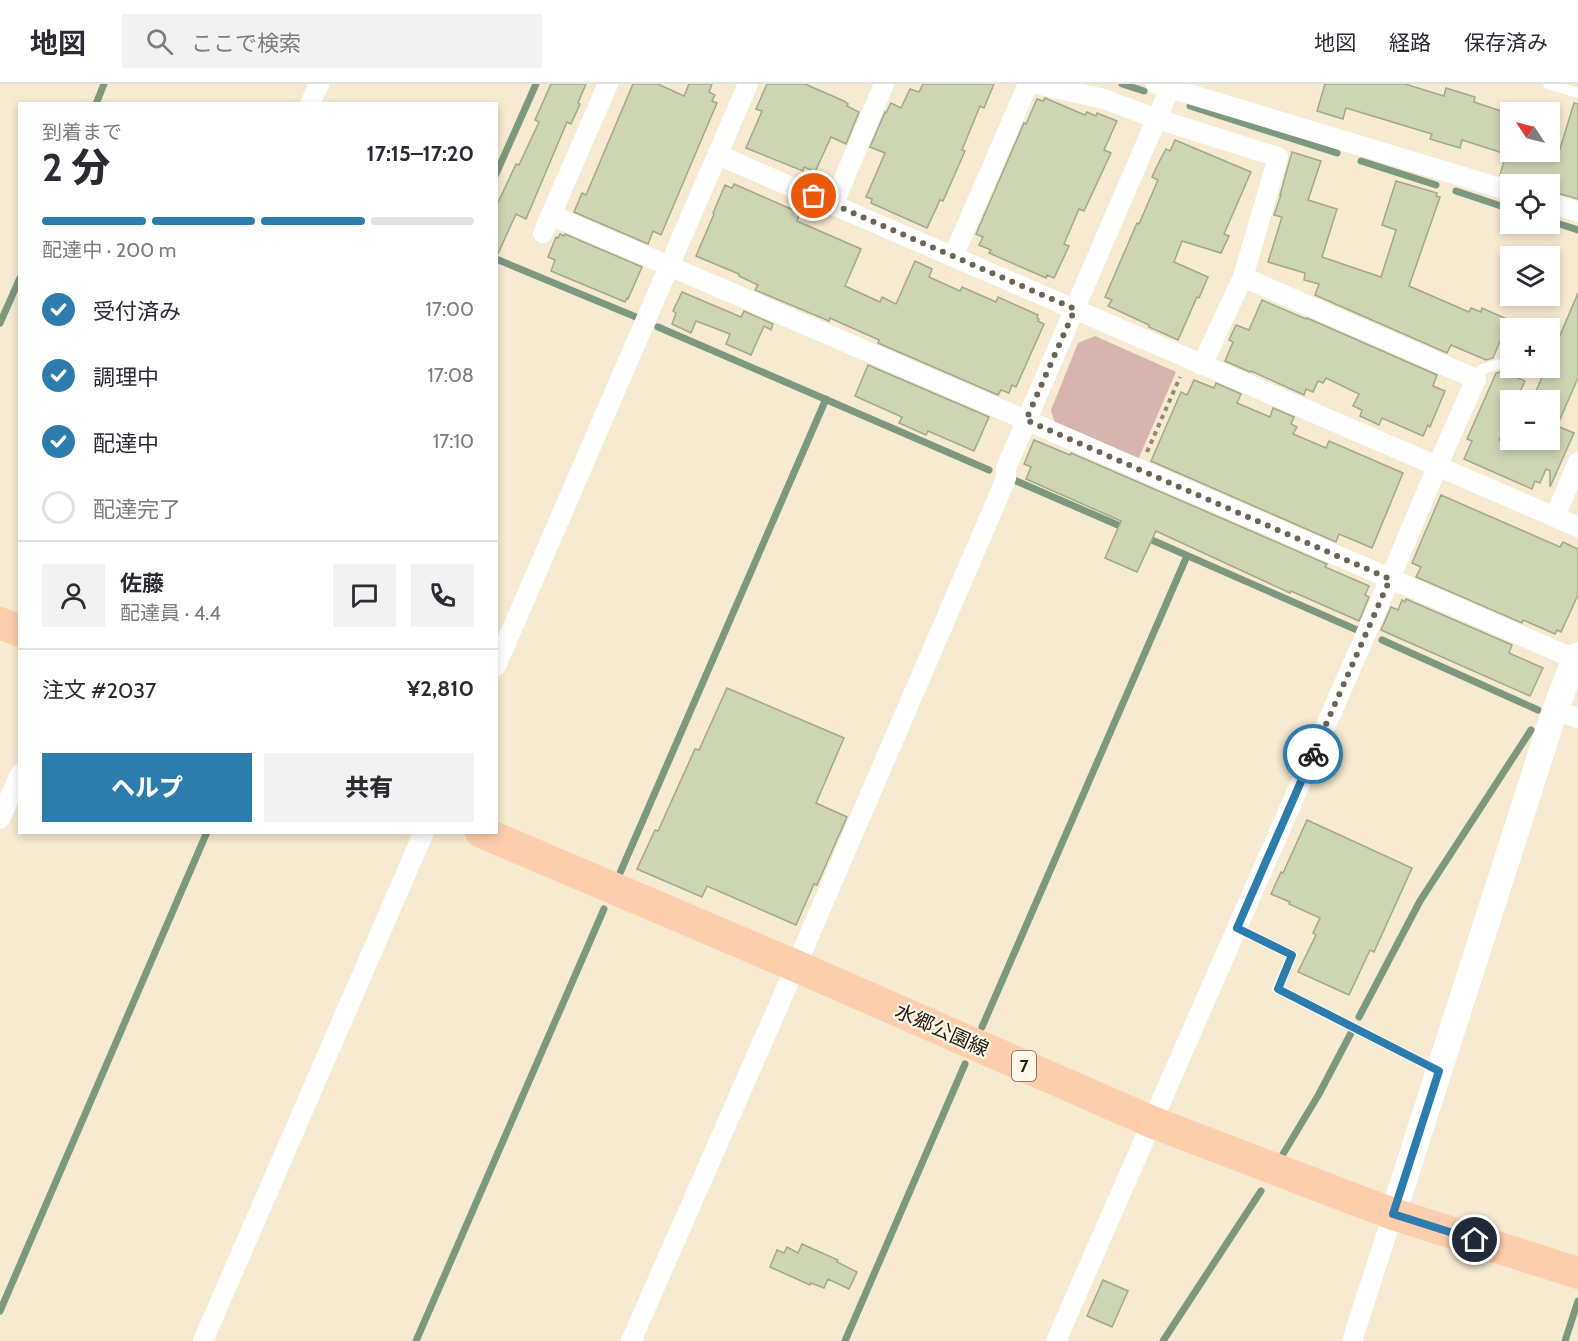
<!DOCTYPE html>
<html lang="ja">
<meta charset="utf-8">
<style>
:root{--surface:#fff;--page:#f2f2f3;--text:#2b2b33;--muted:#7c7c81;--line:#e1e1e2;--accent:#2d7cae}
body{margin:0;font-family:Cabin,"Noto Sans JP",sans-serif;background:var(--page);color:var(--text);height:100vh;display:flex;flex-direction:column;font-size:22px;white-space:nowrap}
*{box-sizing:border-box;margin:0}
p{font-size:20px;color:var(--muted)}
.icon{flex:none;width:33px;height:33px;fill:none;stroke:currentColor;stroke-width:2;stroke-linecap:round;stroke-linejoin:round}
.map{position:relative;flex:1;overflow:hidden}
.side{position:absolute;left:18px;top:18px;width:480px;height:732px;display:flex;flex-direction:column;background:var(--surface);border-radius:0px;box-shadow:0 3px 9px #0003}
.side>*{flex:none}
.needle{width:39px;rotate:305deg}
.controls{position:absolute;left:1500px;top:18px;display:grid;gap:12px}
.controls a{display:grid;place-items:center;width:60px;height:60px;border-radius:0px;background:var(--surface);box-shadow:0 3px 9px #0003;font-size:30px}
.pin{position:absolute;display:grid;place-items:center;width:51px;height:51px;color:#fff;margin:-26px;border:3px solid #fff;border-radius:50%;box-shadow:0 2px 6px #0007}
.courier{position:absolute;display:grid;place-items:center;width:60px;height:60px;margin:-30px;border:4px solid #2d7cae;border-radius:50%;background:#fff;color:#222;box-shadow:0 2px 8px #0007}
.headline em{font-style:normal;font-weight:800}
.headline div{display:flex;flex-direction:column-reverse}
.headline{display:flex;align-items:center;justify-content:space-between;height:102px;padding:0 24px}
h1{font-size:39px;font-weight:800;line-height:45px}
.bar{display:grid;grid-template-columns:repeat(4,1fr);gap:9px 6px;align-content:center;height:72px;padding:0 24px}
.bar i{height:8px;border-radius:4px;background:var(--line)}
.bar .active{background:var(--accent)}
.bar p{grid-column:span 4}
.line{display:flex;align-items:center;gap:15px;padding:0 24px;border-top:2px solid var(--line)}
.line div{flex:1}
.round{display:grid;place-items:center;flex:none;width:63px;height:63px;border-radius:0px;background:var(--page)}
ol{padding:0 24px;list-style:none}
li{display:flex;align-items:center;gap:18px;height:66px}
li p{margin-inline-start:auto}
li .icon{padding:6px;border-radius:50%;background:var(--accent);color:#fff;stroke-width:4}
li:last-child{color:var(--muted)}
li i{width:33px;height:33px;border:3px solid var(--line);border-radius:50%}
.primary-button{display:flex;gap:12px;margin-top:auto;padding:12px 24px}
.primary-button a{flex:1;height:69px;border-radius:0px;background:var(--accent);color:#fff;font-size:24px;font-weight:800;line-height:69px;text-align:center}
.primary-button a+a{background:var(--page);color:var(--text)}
header{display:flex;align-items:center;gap:36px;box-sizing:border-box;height:84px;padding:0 30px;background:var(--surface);border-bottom:2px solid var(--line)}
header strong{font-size:28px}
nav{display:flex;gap:33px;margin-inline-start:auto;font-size:21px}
.search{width:420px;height:54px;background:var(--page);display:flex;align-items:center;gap:15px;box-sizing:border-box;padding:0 21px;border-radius:0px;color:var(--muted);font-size:22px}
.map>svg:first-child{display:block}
</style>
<header>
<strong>地図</strong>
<div class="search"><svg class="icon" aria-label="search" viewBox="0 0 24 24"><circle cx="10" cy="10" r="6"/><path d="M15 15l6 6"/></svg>ここで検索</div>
<nav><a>地図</a><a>経路</a><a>保存済み</a></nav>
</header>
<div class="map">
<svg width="1578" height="1257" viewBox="0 0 1578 1257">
<rect width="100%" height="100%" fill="#f6ead0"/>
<path fill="#d8b4b0" d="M1095,252L1176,288L1138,376L1055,340L1051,326L1078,259Z"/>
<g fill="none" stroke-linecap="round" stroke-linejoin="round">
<g stroke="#7c987f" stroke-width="7">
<path d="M1122,0L1144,7"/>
<path d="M96,20L104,0"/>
<path d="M1190,22L1337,69"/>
<path d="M1361,77L1436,101"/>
<path d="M496,90L536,0"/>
<path d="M1456,107L1510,125"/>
<path d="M1550,137L1578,146"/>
<path d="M496,175L636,233"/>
<path d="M0,239L20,194"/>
<path d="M658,243L989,386"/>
<path d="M1014,396L1127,445"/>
<path d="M1145,453L1357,546"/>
<path d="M1382,556L1538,626"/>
<path d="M620,789L826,315"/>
<path d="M1359,933L1420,817L1531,646"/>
<path d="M982,943L1187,472"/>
<path d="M1283,1070L1319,1010L1351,949"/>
<path d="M0,1227L207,748"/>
<path d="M416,1257L604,825"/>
<path d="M845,1257L965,980"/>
<path d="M1163,1257L1261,1107"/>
<path d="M1565,1257L1578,1217"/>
</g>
</g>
<g fill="#cdd5b2" stroke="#a2a88e" stroke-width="1.5">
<path d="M551,0H586L578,19L580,20L571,40L567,38L526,135L516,130L496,174V123L516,80L519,81L539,38L535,36Z"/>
<path d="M633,0H658L684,12L689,0H712L709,8L715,11L712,17L717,19L661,151L653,147L648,160L574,128L582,109L586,111Z"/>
<path d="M767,0H805L844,17L848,20L847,22L859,28L846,60L831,53L815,88L804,83L803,87L746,64L762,27L756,25Z"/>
<path d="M923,0H994L984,24L980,22L962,66L965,67L943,117L940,116L927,144L871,119L872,115L866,113L885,69L870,63L885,28L886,29L891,19L901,24L910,5L919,8Z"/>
<path d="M1325,0H1405L1444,12L1446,4L1475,13L1474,18L1510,30V68H1559L1574,19L1578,20V115L1550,107V100H1521L1513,96L1500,91L1506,70L1462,56L1460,64L1430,55L1432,50L1346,24L1343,35L1317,27Z"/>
<path d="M1045,14L1085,31L1087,28L1096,32L1097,29L1117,37L1104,66L1111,69L1084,127L1079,125L1064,160L1069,162L1054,194L1047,191L1046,194L989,169L991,166L979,161L983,153L976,150L1024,39L1026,40L1037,15L1043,17Z"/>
<path d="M1175,56L1251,88L1224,150L1229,152L1221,169L1182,157L1174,178L1208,193L1199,214L1197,213L1178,256L1149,243V241L1108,222L1112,216L1105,213L1137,139L1139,140L1158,96L1152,93L1160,76L1166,65L1170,67Z"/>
<path d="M1292,68L1321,77L1308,116L1337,125L1322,173L1381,193L1396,146L1382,141L1396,97L1437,109L1436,112L1440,113L1409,202L1469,228L1471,224L1481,228L1482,224L1509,236L1493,274L1486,276L1451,261L1447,269L1315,211L1319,200L1304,196L1305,189L1268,178L1282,133L1274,131L1281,111H1280Z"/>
<path d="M734,100L800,129L797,137L861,165L845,202L880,218L882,213L896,220L915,177L932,185L929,193L960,207L962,203L996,218L998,213L1038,231L1037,234L1039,235L1038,237L1044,240L1016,303L1012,301L1009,309L1001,306L998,311L878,259L879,256L830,234L829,237L755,206L758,201L739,192V190L696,172L714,130L713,129L725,101L732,104Z"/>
<path d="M560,150L564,152L565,150L642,183L628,215L627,214L625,218L551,187L555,176L548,173L556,153L558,154Z"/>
<path d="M682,208L741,233L744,227L773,240L771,246L764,242L751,271L726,260L730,250L696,237L691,249L672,240L676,229L673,227Z"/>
<path d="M1578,209V294L1557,342L1574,349L1550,403V387L1546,385L1540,399L1535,397L1532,405L1464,375L1472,357L1467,355L1496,289L1503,287L1525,297L1516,316H1510V330L1499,356H1550V313L1536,307L1546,284H1550V275Z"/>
<path d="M1262,216L1306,235L1307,234L1437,291L1433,302L1445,307L1430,343L1428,341L1423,352L1382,334L1379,341L1360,332L1362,326L1353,322L1359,310L1326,294L1323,299L1318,297L1313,308L1306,305L1304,311L1251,287L1250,288L1225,277L1233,258L1229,256L1236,241L1249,246Z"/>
<path d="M868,281L989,333L974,367L928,347L926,351L899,339L902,333L855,312Z"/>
<path d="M1194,296L1214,304L1216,299L1241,310L1237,319L1270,333L1273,324L1294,333L1291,340L1297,343L1293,350L1326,364L1329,357L1403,389L1372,464L1339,450L1336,458L1151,377L1181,308L1187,311Z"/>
<path d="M1034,356L1070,371L1071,369L1327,480L1325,483L1369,502L1365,511L1369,513L1359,537L1291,507L1290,509L1156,447L1137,488L1105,474L1121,437L1026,395L1031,383L1024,380Z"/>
<path d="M1441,411L1560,463L1563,458L1578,465V511L1561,548L1557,546L1555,550L1523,536L1522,539L1416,493L1421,483L1412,479Z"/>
<path d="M1406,515L1512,561L1509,569L1543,584L1530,612L1381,546L1391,523L1398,526L1402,516L1405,518Z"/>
<path d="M727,604L844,654L816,719L847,733L817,801L814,800L796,841L707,802L702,813L637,785L655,746L658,747L695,665L699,666Z"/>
<path d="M1307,736L1412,784L1374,868L1370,866L1349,911L1298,888L1316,851L1313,849L1320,834L1289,820L1290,818L1271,810L1281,788L1283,789Z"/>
<path d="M802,1160L838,1176L837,1178L857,1188L849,1205L828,1195L824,1204L811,1199L810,1201L770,1183L777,1166L784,1169L787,1163L798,1169Z"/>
<path d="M1103,1196L1128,1207L1112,1243L1087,1232Z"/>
</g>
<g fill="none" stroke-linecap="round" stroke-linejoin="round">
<g stroke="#928a78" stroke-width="4" stroke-dasharray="4.5 4.5" stroke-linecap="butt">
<path d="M1537,140L1546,142"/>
<path d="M1147,368L1180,293"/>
</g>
<g stroke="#fff" stroke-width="10">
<path d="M1548,0L1578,9"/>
<path d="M1476,295L1482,285L1510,277"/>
<path d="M1237,844L1292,871L1277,905L1439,987"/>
</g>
<g stroke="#fff" stroke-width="20">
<path d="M1036,0L1104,15L1157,35L1278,73L1243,193L1202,281"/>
<path d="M1156,0L1510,107"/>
<path d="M310,20L319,0"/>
<path d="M718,71L1578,443"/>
<path d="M1550,119L1578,128"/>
<path d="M833,121L884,0"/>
<path d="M551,131L1026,336L1575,575"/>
<path d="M543,149L608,0"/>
<path d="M953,173L1028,0"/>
<path d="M1555,433L1578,378"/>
<path d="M496,582L748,0"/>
<path d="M1555,626L1578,634"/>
<path d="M0,735L20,690"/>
<path d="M203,1257L424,748"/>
<path d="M631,1257L796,882L997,416L1006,394V384L1170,4"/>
<path d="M1056,1257L1390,495L1437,383L1476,295L1243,193"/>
<path d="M1352,1257L1393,1130"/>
</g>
<path stroke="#fff" stroke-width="26" d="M1393,1130L1555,626L1575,575L1578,571"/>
<g stroke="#fdceac" stroke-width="32">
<path d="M0,539L20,547"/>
<path d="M481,748L796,882L1152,1038L1393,1130L1578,1189"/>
</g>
</g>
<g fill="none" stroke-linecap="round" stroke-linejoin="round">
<path stroke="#6c6455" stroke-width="6" stroke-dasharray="0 10.8" d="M814,112L1075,225L1026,336L1390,495L1313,670"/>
<path stroke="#2d7cae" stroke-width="8" d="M1313,670L1237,844L1292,871L1278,905L1439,987L1393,1130L1475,1156"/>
</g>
<g text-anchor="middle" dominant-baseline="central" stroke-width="4.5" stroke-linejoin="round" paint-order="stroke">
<rect fill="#fff8e8" stroke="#645e53" stroke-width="1.5" x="1012" y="967" width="24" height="30" rx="4.5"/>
<g font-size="18" font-weight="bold" fill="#211c13">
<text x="1024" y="982">7</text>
</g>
<g font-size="20" fill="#211c13" stroke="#fff8e8">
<text transform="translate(942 946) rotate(24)">水郷公園線</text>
</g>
</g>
</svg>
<div class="controls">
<a><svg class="needle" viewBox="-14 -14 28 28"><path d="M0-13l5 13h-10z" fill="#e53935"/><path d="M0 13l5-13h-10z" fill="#7c7c81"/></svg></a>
<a><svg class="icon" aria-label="locate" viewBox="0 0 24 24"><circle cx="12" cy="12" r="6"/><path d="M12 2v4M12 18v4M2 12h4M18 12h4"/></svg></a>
<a><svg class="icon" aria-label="layers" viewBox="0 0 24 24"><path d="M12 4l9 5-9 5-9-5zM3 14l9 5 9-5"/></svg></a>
<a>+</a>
<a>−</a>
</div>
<div class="pin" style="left:814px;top:112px;background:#ea580c"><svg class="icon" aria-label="bag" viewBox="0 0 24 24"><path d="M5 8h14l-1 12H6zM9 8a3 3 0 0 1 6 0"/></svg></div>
<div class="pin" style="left:1475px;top:1156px;background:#1f2937"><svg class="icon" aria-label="home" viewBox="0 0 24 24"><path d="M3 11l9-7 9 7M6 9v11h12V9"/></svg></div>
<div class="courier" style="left:1313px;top:670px"><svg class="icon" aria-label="bike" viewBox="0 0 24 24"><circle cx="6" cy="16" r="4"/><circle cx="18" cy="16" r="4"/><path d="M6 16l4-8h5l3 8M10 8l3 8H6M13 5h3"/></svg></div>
<section class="side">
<div class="headline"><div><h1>2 分</h1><p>到着まで</p></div><em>17:15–17:20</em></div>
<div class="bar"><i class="active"></i><i class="active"></i><i class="active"></i><i></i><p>配達中 · 200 m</p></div>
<ol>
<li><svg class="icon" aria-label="check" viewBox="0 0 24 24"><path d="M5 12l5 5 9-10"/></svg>受付済み<p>17:00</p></li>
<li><svg class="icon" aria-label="check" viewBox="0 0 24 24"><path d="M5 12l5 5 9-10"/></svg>調理中<p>17:08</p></li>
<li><svg class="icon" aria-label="check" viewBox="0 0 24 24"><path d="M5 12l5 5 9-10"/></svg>配達中<p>17:10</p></li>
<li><i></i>配達完了</li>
</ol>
<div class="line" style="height:108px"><a class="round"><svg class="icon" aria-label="person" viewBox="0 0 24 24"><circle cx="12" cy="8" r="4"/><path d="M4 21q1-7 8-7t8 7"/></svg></a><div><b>佐藤</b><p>配達員 · 4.4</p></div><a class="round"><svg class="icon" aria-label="chat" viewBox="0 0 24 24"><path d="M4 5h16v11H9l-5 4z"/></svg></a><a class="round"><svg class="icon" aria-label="phone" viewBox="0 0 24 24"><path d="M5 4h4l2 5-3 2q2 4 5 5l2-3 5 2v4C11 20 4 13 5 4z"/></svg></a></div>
<div class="line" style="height:78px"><div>注文 #2037</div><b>¥2,810</b></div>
<div class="primary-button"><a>ヘルプ</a><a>共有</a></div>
</section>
</div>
